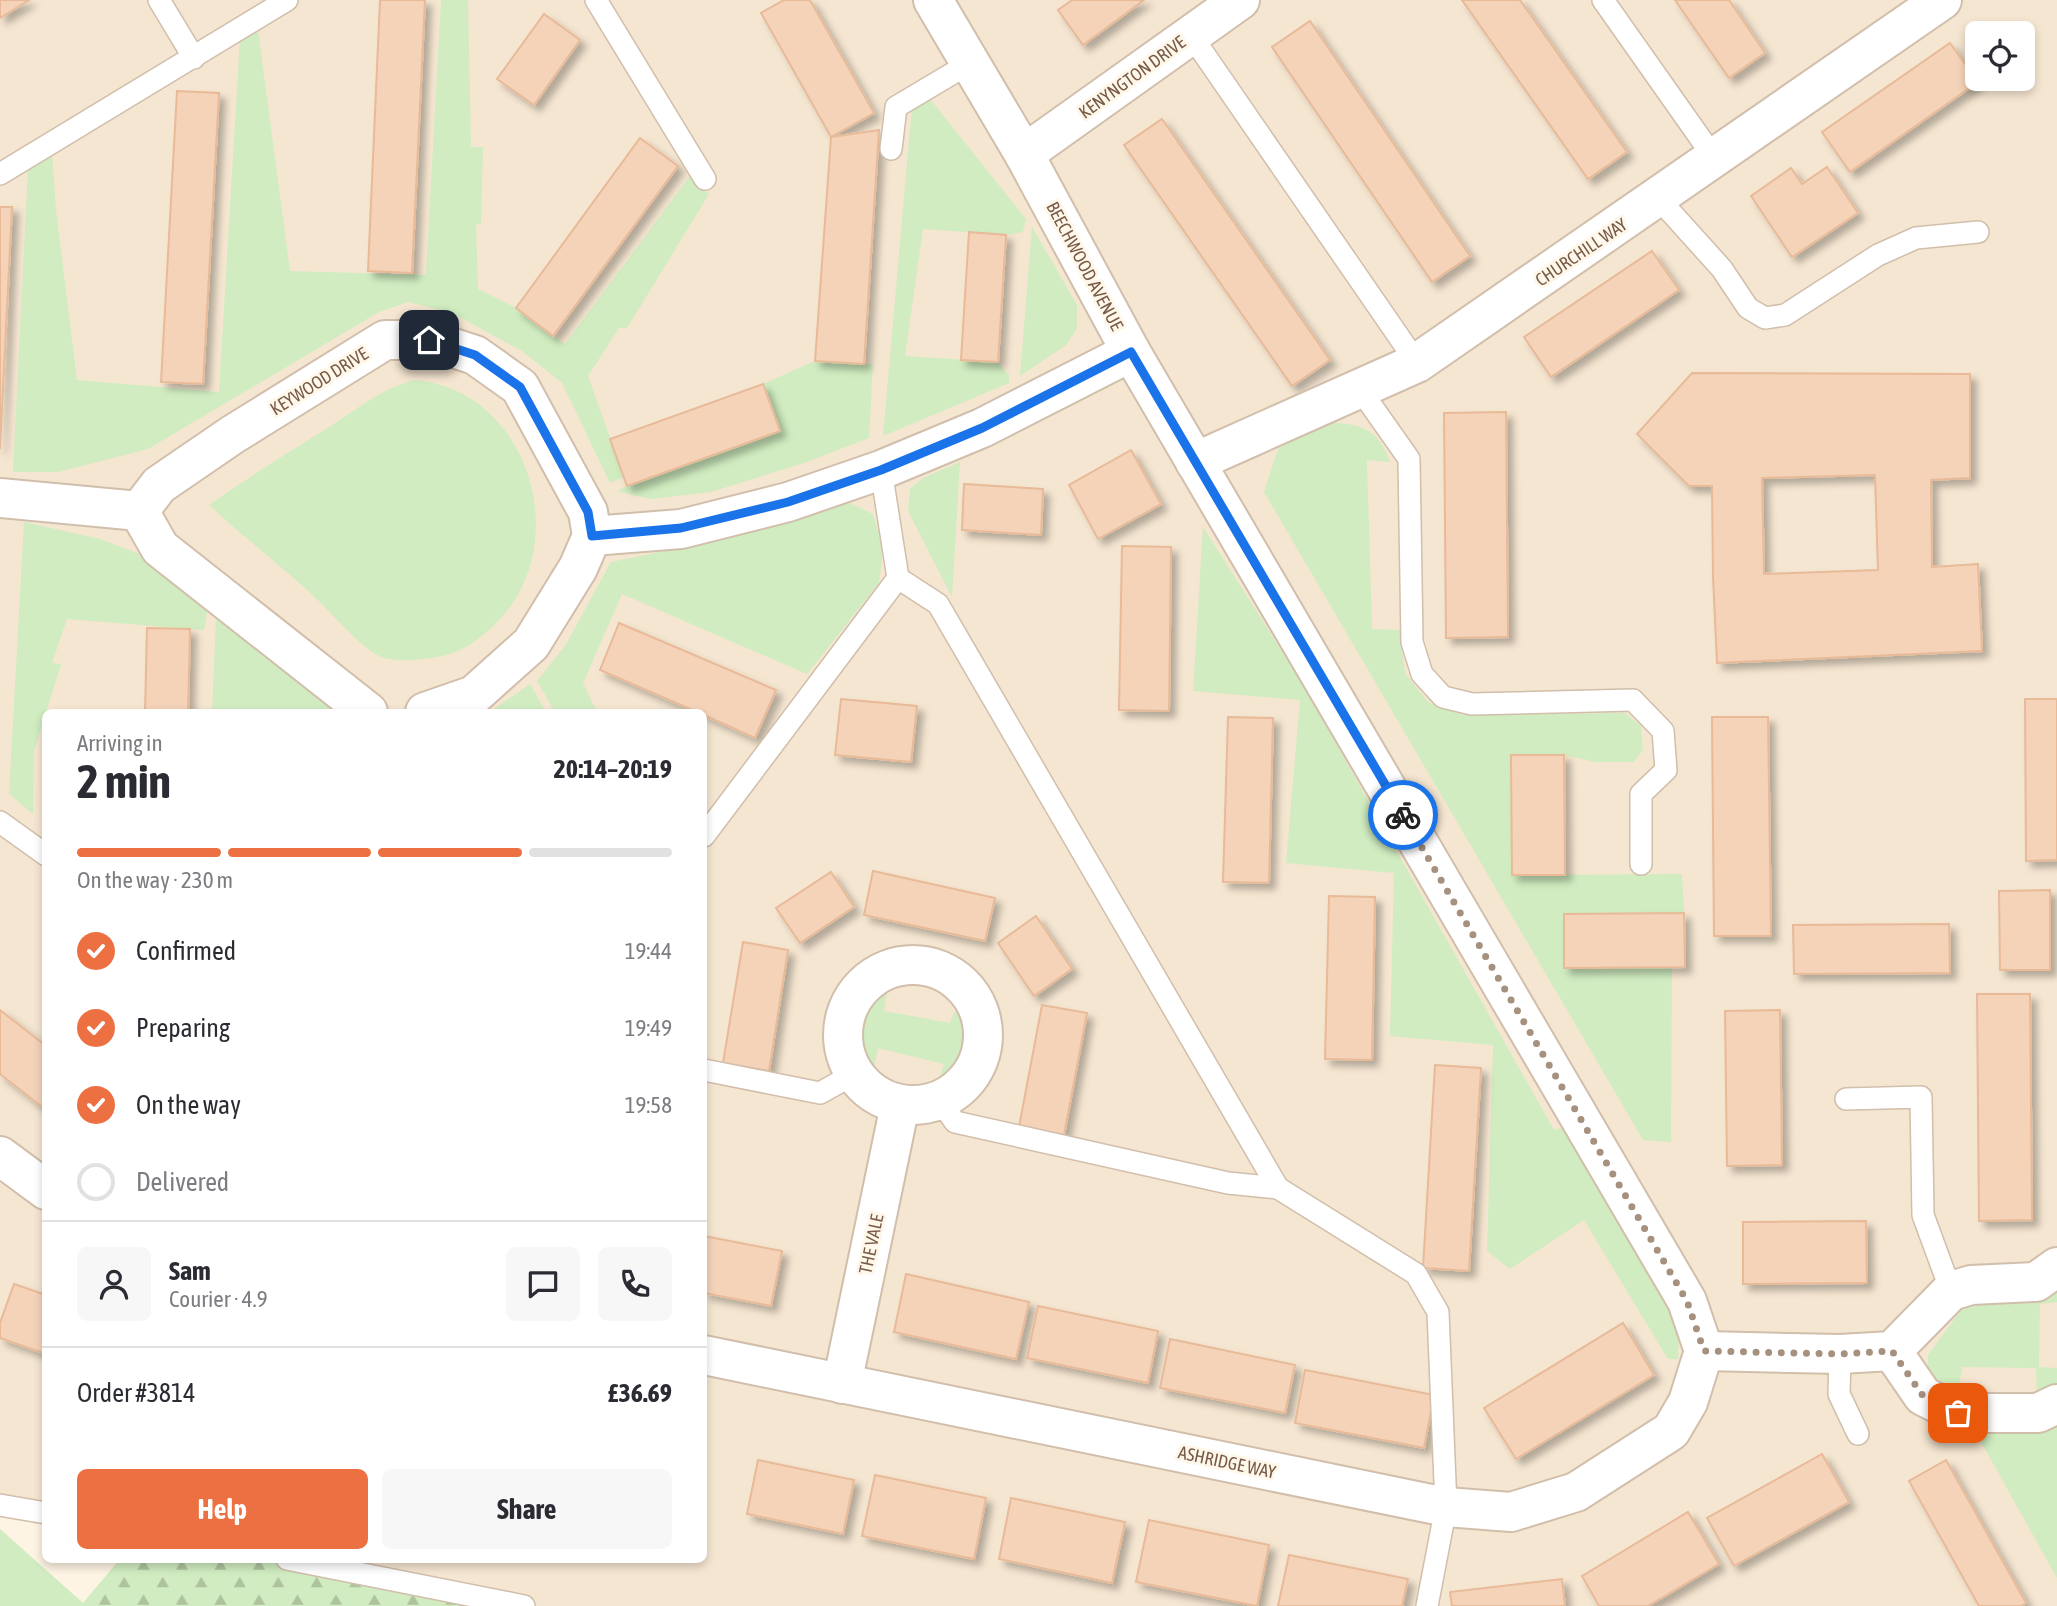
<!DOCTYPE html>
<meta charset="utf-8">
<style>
:root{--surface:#fff;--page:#f7f7f7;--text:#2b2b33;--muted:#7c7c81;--line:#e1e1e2;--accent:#ed7042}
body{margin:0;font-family:"Asap Condensed",sans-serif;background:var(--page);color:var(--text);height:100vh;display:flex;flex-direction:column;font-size:26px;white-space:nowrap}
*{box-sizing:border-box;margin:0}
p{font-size:23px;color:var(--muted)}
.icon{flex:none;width:38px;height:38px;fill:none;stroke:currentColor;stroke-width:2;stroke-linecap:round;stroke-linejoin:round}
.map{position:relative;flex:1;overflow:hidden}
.drawer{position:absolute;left:42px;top:709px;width:665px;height:854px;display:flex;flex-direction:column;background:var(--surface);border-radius:10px;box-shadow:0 4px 10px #0003}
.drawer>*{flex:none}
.fabs{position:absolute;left:1965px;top:21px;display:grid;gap:14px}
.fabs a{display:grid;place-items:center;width:70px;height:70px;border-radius:10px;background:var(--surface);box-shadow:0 4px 10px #0003;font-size:35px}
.pin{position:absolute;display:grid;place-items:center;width:60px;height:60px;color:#fff;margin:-30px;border-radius:14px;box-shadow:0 4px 10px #0006}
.courier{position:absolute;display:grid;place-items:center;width:70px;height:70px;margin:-35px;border:5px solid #1a73e8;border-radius:50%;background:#fff;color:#222;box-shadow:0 2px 9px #0007}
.headline em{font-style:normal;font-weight:700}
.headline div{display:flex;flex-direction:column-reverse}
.headline{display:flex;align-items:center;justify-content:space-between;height:119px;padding:0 35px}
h1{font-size:46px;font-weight:700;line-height:52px}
.bar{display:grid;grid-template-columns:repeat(4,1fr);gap:10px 7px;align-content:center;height:84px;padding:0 35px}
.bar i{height:9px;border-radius:5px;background:var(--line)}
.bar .current{background:var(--accent)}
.bar p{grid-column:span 4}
.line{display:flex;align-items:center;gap:18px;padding:0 35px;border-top:2px solid var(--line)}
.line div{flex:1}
.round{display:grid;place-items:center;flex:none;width:74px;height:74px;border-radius:10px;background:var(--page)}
ol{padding:0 35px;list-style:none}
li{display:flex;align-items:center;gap:21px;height:77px}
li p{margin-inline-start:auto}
li .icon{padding:7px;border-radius:50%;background:var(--accent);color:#fff;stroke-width:4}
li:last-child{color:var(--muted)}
li i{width:38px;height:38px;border:4px solid var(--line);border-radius:50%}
.action{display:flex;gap:14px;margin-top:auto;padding:14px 35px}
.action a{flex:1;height:80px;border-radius:10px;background:var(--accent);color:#fff;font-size:28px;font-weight:700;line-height:80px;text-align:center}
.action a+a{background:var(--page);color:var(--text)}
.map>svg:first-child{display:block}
</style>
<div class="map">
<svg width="2057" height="1606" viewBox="0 0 2057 1606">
<defs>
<pattern id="forest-firs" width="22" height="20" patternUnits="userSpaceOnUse" patternTransform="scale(1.75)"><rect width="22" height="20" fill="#d0ecc0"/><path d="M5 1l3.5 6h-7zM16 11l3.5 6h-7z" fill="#aec29e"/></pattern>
<filter id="shadow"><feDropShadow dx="6" dy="6" stdDeviation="3.5" flood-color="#0004"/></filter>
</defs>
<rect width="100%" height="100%" fill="#fdf4e3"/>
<path fill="#f5e6d1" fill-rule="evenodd" d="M0,0H2057V1606H524L287,1559H704V712H46L45,1513L0,1505ZM1978,33H2023V79H1978Z"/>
<g fill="#d0ecc0">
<path d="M441,0H468L471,147H483L481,223L476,225L478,289L516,308L565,344L690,176L709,194L627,328H619L588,376L624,477L610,483L562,383L522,351L452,313L408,302L379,312L148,449L58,472H13L28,169L52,151L56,210L77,380L219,392L240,38L258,30L290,271L426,275Z"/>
<path d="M930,99L1026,219L1023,232L1006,235L923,229L905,356L998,362L1009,375V383L883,436L912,106Z"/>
<path d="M1032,227L1077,305V328L1066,345L1020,376Z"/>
<path d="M815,361L873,364L869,438L804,463L711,492L651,499L617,491L627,486L779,431L763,384Z"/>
<path d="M415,380C530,390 576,546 495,624C478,641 461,653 437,657C420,660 401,662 384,658C365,652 335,617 321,603C285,568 245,539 209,505C247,478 286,454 326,429C357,410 379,389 415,380Z"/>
<path d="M1327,422C1362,425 1377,427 1390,462L1367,460L1372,629L1400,630L1405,673L1428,702L1463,715L1625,713L1641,726L1643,749L1634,762H1596L1564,755L1511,756L1512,875L1682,874L1684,913L1564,915L1565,968L1672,967L1671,1142L1643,1140L1264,492L1278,449Z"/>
<path d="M960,462L952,597L908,511L910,489L923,478Z"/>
<path d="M850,503L873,514L883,549L879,583L807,674L622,594L583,683L597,712H555L537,681L565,646L611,562L734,537Z"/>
<path d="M24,522L100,539L147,557L208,607L204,630L67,619L52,663L61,664L34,751L33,814L9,794Z"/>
<path d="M1203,527L1300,680L1554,1130L1565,1127L1679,1327L1678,1359H1668L1584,1220L1510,1269L1487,1251L1493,1045L1390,1036L1394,873L1286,863L1300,700L1193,691Z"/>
<path d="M216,619L339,712H212Z"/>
<path d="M530,684L546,712H489L491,711Z"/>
<path d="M887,992L884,1011L950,1023L956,1008C959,1011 963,1012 966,1015C979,1030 970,1062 955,1073C951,1077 945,1078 939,1080L944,1064L878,1048L874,1069C857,1052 853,1024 867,1004C872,999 881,996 887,992Z"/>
<path d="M2057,1282V1302L2040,1304L2039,1367L2057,1368V1387L2037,1400L2036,1368L1962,1367L1957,1402L1928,1375V1355L1961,1310L1989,1295Z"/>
<path d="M1970,1422L2057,1425V1578Z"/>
<path d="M0,1529L83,1603L86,1606H0Z"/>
</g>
<path fill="url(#forest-firs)" d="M120,1559H287L524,1606H86L83,1603Z"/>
<g fill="#f4d3b9" stroke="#e8ba98" stroke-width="2" fill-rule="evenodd" filter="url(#shadow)">
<path d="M0,0H29L0,18Z"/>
<path d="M380,0H425L412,273L368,271Z"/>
<path d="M784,0H810L874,113L831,137L761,13Z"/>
<path d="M1072,0H1144L1083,45L1058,10Z"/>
<path d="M1462,0H1520L1627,152L1588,179Z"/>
<path d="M1675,0H1729L1765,53L1729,78Z"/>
<path d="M544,14L580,40L534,105L497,79Z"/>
<path d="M1310,21L1470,256L1432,282L1272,47Z"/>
<path d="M1950,43L1978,82L1850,172L1822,132Z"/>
<path d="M177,91L219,93L203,384L161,382Z"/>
<path d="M1162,119L1330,360L1292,386L1124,145Z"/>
<path d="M879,130L864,364L815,361L831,137Z"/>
<path d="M640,138L678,166L553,336L516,308Z"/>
<path d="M1827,167L1858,213L1792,257L1751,196L1791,168L1802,184Z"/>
<path d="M0,207H12L0,449Z"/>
<path d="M969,232L1006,235L998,362L961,360Z"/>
<path d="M1652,251L1679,290L1551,377L1524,337Z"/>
<path d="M1692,373L1970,374V478L1931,480L1932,567L1978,564L1982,651L1717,663L1713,577L1712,486H1689L1637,434ZM1875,475L1878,570L1764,574L1762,478Z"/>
<path d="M763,384L780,431L627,486L610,439Z"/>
<path d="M1506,412L1508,637L1446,638L1444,413Z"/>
<path d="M1131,450L1161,504L1098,539L1069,485Z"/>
<path d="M964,484L1043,489L1041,535L962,530Z"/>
<path d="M1122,546L1171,547L1169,711L1119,710Z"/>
<path d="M619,623L776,690L755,738L704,715V712H697L600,670Z"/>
<path d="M147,628L190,629L188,712H145Z"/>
<path d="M841,699L917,706L911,762L835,755Z"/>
<path d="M2025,699H2057V860L2026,861Z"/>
<path d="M1228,717L1273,718L1269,883L1223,882Z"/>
<path d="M1712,717H1768L1771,936H1714Z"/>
<path d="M1511,755H1564L1565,875H1512Z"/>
<path d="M873,871L995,898L985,941L864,915Z"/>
<path d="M831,872L854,907L800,943L776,908Z"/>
<path d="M2050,890V970H2000L1999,891Z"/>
<path d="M1329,896L1375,897L1372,1060L1325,1059Z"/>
<path d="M1684,913L1685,967L1564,968V914Z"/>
<path d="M1036,916L1072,969L1034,996L998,943Z"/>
<path d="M1949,924L1950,973L1794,974L1793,925Z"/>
<path d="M743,942L788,950L769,1071L723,1063Z"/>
<path d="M1977,994H2030L2032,1220L1979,1221Z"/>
<path d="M1042,1005L1087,1013L1064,1135L1019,1127Z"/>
<path d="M0,1010L46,1046V1110L0,1074Z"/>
<path d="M1780,1010L1782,1165L1727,1166L1725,1011Z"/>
<path d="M1435,1065L1481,1068L1469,1271L1423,1268Z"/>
<path d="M1866,1221L1867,1283L1743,1284V1222Z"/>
<path d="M704,1236L782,1251L771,1306L704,1293Z"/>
<path d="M906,1274L1029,1302L1016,1359L894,1332Z"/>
<path d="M14,1284L46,1295V1354L0,1338V1323Z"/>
<path d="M1038,1306L1158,1331L1148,1383L1027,1358Z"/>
<path d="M1623,1323L1654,1375L1516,1459L1484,1408Z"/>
<path d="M1170,1339L1295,1365L1285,1413L1160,1388Z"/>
<path d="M1305,1370L1434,1395L1424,1448L1295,1423Z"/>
<path d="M1822,1454L1849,1502L1734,1566L1707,1518Z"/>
<path d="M758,1460L854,1480L843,1534L747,1514Z"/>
<path d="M1946,1460L2026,1603L2021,1606H1979L1909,1481Z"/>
<path d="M875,1475L986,1498L974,1559L862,1536Z"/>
<path d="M1011,1498L1125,1522L1112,1583L999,1559Z"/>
<path d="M1688,1512L1719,1564L1648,1606H1599L1582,1576Z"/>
<path d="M1149,1520L1269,1545L1257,1606L1136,1582Z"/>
<path d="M1289,1555L1408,1579L1402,1606H1278Z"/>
<path d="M1562,1579L1565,1606H1452L1450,1592Z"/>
</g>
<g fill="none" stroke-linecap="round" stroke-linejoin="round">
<g stroke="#d1beab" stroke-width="24">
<g id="service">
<path d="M159,0L194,58"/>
<path d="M596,0L705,179"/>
<path d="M1603,0L1715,159"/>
<path d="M1191,35L1417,363"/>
<path d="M891,149L896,107L970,63"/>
<path d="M0,174L287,0"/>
<path d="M1658,198L1722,269L1748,308L1765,318L1785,315L1878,255L1916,238L1978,232"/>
<path d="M1359,388L1409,459L1412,642L1422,674L1443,697L1472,704L1633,700L1663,731L1666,770L1641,794V864"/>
<path d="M898,578L938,604L1278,1188L1416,1274L1438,1312L1446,1507L1427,1606"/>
<path d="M0,822L46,855"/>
<path d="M704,836L898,578L881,470"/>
<path d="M704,1070L820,1093L854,1074"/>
<path d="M1846,1099L1921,1097L1923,1215L1951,1291"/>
<path d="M940,1101L955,1122L1228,1183L1278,1188"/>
<path d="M1840,1354L1839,1394L1858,1434"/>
<path d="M0,1505L46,1513"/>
<path d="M287,1559L524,1606"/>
</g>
</g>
<g stroke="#d1beab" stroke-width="42">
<g id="minor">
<path d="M1024,154L1240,0"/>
<path d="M1195,462L1417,363L1942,0"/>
<path d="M0,498L139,511L159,485L232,435L385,340H429L475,355L520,387L588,512L592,536"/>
<path d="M139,511L160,548L368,712"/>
<path d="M425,712L474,695L531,644L578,568L592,536L681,529L788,502L881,470L982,428L1131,352"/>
<circle cx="913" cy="1035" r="70"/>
<path d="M0,1156L46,1190"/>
<path d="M1704,1351L1840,1354L1892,1351L1951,1291L1971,1285L2036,1282L2057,1267"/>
<path d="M1892,1351L1923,1396L1957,1413H2038L2057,1404"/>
<path d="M704,1355L1446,1507L1511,1512L1576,1492L1671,1431L1688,1402L1704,1351L1687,1301L1131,352L1024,154L933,0"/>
<path d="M842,1384L900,1105"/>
</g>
</g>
<use href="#service" stroke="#fff" stroke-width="21"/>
<use href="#minor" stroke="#fff" stroke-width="38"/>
</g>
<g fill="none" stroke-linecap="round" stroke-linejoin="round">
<path stroke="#a6907e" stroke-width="7" stroke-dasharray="0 12.6" d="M1403,815L1687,1301L1704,1351L1840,1354L1892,1351L1923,1396L1958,1413"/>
<path stroke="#1a73e8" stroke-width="9" d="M429,340L475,355L520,387L588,512L592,536L681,528L788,502L881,470L982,428L1131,352L1403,815"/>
</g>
<g text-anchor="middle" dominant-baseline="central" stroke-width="6" stroke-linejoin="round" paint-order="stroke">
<g font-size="18" fill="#775a47" stroke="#fff8ea">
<text transform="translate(1132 77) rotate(-36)">KENYNGTON DRIVE</text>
<text transform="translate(1581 252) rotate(-34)">CHURCHILL WAY</text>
<text transform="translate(1085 266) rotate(62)">BEECHWOOD AVENUE</text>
<text transform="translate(319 381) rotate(-32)">KEYWOOD DRIVE</text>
<text transform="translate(871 1244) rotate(-78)">THE VALE</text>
<text transform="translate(1227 1462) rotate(12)">ASHRIDGE WAY</text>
</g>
</g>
</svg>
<div class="fabs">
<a><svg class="icon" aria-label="locate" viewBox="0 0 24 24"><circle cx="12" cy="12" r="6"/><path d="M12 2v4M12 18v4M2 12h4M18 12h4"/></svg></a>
</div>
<div class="pin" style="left:1958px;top:1413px;background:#ea580c"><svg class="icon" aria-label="bag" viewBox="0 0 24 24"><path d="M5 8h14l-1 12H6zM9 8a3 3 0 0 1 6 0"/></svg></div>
<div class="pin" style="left:429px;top:340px;background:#1f2937"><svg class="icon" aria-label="home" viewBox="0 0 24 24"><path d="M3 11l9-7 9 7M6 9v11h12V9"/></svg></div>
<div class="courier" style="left:1403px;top:815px"><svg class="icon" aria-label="bike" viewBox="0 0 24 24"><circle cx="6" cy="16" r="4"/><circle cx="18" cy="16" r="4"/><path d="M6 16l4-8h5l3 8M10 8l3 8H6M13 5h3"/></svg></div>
<section class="drawer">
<div class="headline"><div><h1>2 min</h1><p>Arriving in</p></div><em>20:14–20:19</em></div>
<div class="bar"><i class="current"></i><i class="current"></i><i class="current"></i><i></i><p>On the way · 230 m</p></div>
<ol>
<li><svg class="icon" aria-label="check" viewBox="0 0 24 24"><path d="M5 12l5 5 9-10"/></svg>Confirmed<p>19:44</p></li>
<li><svg class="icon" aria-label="check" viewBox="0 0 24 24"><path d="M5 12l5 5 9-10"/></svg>Preparing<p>19:49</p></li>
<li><svg class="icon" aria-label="check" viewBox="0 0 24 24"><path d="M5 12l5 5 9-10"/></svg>On the way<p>19:58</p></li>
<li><i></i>Delivered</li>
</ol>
<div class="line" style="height:126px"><a class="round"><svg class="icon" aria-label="person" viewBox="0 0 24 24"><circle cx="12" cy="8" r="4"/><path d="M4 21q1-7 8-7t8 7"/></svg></a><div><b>Sam</b><p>Courier · 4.9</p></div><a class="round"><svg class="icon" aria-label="chat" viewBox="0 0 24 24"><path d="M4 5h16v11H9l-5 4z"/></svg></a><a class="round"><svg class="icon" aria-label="phone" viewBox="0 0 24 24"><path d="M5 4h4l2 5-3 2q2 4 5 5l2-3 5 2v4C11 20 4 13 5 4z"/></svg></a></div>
<div class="line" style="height:91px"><div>Order #3814</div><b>£36.69</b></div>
<div class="action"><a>Help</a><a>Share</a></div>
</section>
</div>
